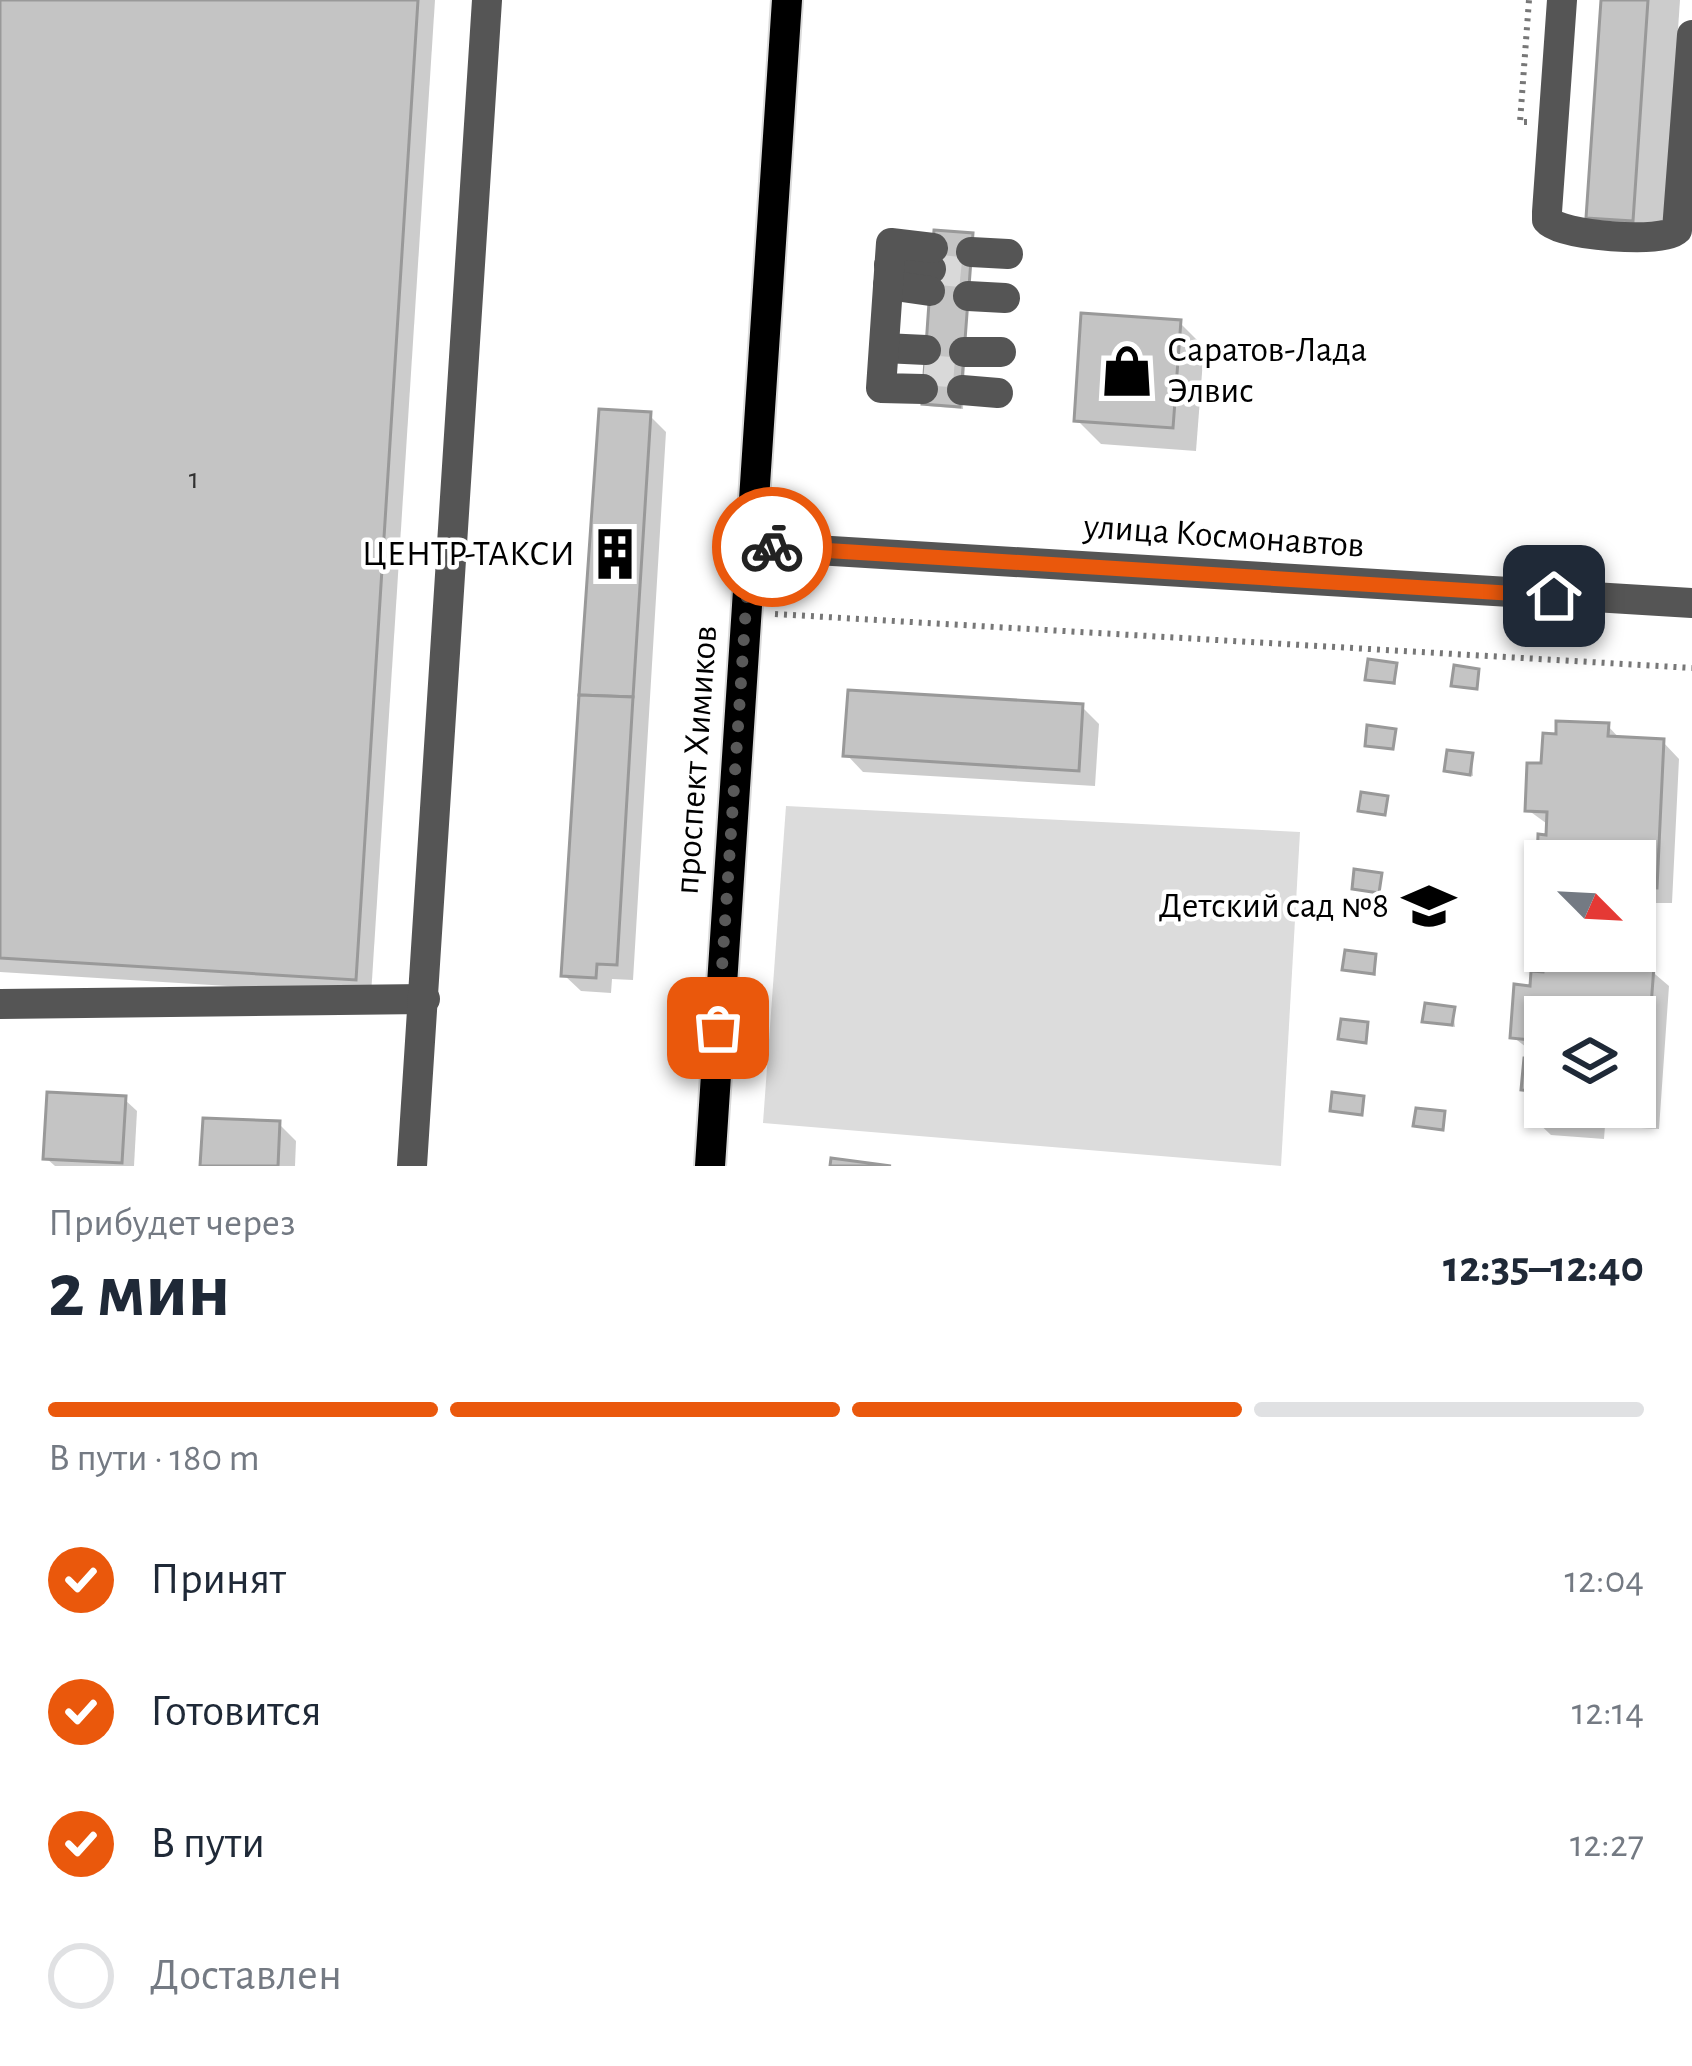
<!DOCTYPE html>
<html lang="ru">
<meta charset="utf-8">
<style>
:root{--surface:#fff;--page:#f6f6f7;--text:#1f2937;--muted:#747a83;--line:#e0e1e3;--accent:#ea580c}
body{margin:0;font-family:"Alegreya Sans",sans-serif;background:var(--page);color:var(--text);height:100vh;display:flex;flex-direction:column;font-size:45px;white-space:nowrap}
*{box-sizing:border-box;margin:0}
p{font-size:39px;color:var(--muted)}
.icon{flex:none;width:66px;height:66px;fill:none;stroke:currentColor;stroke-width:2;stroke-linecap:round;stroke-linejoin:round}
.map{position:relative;height:1166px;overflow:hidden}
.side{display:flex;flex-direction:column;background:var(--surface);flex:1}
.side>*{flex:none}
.needle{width:78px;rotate:114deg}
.fabs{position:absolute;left:1524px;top:840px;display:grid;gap:24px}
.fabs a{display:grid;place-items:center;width:132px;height:132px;border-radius:0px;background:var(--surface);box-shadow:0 3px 9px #0004;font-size:60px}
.pin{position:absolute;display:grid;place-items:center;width:102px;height:102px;color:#fff;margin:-51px;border-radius:24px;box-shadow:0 6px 18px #0006}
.courier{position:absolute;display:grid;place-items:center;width:120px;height:120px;margin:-60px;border:9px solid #ea580c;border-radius:50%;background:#fff;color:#222;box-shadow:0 3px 15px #0007}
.overview em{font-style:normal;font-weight:700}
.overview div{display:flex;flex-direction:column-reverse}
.overview{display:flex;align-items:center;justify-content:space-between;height:204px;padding:0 48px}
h1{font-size:78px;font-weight:700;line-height:90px}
.bar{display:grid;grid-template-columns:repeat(4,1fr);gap:18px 12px;align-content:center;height:144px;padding:0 48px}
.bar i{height:15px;border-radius:9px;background:var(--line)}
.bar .active{background:var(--accent)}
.bar p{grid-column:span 4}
ol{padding:0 48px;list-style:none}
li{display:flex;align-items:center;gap:36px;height:132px}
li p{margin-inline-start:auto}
li .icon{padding:12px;border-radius:50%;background:var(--accent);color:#fff;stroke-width:4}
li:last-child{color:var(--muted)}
li i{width:66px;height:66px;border:6px solid var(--line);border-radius:50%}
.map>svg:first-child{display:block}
</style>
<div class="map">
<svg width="1692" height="1166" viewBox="0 0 1692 1166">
<rect width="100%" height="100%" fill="#fff"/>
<path fill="#dcdcdc" d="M786,806L1300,832L1281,1166L763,1123Z"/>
<g fill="#0003" fill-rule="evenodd">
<path d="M0,0H435L371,995L0,972Z"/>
<path d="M1604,0H1680L1663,250L1620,248L1589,217Z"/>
<path d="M971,236L963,409L928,406L925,403Z"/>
<path d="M1180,323L1204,347L1196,451L1101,444L1077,420Z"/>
<path d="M649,415L666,432L633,980L612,979L611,993L581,991L564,975Z"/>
<path d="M1395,666L1396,685L1368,679Z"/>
<path d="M1082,707L1099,724L1095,786L863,772L847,755Z"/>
<path d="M1608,726L1621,740L1663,742L1679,759L1672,903H1654L1649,969L1669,986L1659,1129L1605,1126L1604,1139L1551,1135L1534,1119L1536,1100L1525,1089L1535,1054L1513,1037L1533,989L1545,975L1547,951H1596L1612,968L1605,951H1635V861H1545V868L1540,862L1550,826L1528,810L1544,766ZM1545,1017H1635V1107H1545Z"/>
<path d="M1472,756L1473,776L1447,770Z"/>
<path d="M1375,957L1376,976L1345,969Z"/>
<path d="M1453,1010L1455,1027L1426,1021Z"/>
<path d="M124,1099L137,1111L134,1166H55L46,1158Z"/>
<path d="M279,1124L296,1141L295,1166H203Z"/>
</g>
<g fill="#c4c4c4" stroke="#999" stroke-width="3" fill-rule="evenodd">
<path d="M0,0H418L356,980L0,958Z"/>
<path d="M1601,0H1648L1633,221L1586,218Z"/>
<path d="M934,230L973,233L960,407L922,404Z"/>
<path d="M1081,313L1181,320L1173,428L1074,421Z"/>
<path d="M599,409L651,412L633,697L579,695Z"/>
<path d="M1368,659L1397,663L1394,683L1365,680Z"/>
<path d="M1454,665L1479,669L1477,689L1451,686Z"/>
<path d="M848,690L1083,704L1079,771L843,756Z"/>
<path d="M579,695L633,697L617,965L597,964L596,978L561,976Z"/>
<path d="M1556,721L1609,723L1608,736L1664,739L1657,888L1638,887L1635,936V861L1537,864L1538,834L1546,835L1547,812L1525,811L1527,763H1541L1543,733L1556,734Z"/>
<path d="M1367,725L1396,729L1393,749L1365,746Z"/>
<path d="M1447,750L1473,753L1470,775L1444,771Z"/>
<path d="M1361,792L1388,796L1385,815L1358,811Z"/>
<path d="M1354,869L1382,873L1379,893L1352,889Z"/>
<path d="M1545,945V951H1597L1596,962L1609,963L1610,951H1634L1633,965L1654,966L1643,1114L1589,1111L1588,1124L1531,1120L1533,1091L1521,1090L1524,1058H1532L1533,1040L1510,1038L1514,984L1530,986L1531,971L1543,972ZM1545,1017H1635V1107H1545Z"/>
<path d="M1345,950L1376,954L1374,974L1342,970Z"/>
<path d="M1425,1003L1455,1007L1452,1025L1422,1022Z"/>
<path d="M1341,1019L1368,1022L1366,1043L1338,1039Z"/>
<path d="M47,1092L126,1096L122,1163L43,1159Z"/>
<path d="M1332,1092L1364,1096L1362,1115L1330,1111Z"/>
<path d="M1416,1108L1445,1111L1443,1130L1413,1126Z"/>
<path d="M203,1118L280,1121L278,1166H200Z"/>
<path d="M831,1158L891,1166H830Z"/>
</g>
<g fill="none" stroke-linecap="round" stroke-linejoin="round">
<g stroke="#d9d9d9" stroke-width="30" stroke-dasharray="30 15" stroke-linecap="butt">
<path d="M931,269L970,273"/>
<path d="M924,370L963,373"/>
</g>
<g stroke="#dbdbdb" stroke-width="34">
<path id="major" d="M710,1166L787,0"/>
</g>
<g stroke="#777" stroke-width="6" stroke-dasharray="3 6" stroke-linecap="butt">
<path d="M1527,122H1520L1529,0"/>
<path d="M775,614L1692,668"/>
</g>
<g stroke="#555" stroke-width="30">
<path d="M1562,0L1547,212V220C1560,236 1663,244 1677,230L1692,35"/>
<path d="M971,252L1008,254"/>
<path d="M889,265L931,269"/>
<path d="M888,285L930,291"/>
<path d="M968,296L1005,298"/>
<path d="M884,348L926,350"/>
<path d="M964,352H1001"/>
<path d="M923,389L881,388L891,243L933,248"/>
<path d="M962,390L998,393"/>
<path d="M750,546L1692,603"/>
<path d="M0,1004L425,999"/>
<path d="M412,1166L487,0"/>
</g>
<use href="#major" stroke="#000" stroke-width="30"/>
</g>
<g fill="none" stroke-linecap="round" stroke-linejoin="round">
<path stroke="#595959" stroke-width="12" stroke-dasharray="0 21.6" d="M718,1028L750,546L772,547"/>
<path stroke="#ea580c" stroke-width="15" d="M772,547L1554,596"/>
</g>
<defs>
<g id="shop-bare" transform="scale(4.14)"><path d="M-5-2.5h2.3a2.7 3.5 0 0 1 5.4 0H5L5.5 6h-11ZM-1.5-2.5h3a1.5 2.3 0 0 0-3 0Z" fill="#000" stroke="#fff" stroke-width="2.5" paint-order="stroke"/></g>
<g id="building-bare" transform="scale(4.14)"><path d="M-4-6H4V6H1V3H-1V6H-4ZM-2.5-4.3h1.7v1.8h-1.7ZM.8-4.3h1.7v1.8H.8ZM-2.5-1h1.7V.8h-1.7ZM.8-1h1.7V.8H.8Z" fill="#000" stroke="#fff" stroke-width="2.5" paint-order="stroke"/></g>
<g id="school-bare" transform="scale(4.14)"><path d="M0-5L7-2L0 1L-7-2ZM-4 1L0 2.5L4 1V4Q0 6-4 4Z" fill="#000" stroke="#fff" stroke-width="2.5" paint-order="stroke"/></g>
</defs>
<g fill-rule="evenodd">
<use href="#shop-bare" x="1127" y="371"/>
<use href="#building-bare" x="615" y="554"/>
<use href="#school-bare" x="1429" y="906"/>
</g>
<g text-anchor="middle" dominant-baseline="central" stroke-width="9" stroke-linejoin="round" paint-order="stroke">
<g font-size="30" fill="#313131">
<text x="194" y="479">1</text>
</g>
<g font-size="36" fill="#000" stroke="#fff" text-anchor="end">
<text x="1167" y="350" text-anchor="start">Саратов-Лада<tspan x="1167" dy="41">Элвис</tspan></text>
<text x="575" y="554">ЦЕНТР-ТАКСИ</text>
<text x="1389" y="906">Детский сад №8</text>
</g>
<g font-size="36" fill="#000" stroke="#fff">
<text transform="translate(1224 536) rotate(4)">улица Космонавтов</text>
<text transform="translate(696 760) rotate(-86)">проспект Химиков</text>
</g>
</g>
</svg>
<div class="fabs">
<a><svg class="needle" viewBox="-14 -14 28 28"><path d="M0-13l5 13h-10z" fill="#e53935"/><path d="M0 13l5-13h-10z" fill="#747a83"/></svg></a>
<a><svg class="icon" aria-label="layers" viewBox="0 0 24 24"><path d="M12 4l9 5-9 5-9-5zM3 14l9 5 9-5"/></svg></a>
</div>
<div class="pin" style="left:718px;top:1028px;background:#ea580c"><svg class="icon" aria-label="bag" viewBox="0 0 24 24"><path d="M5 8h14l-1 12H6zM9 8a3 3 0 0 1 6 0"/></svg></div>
<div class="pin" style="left:1554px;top:596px;background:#1f2937"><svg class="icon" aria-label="home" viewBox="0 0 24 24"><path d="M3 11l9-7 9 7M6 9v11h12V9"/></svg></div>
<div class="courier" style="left:772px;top:547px"><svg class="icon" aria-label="bike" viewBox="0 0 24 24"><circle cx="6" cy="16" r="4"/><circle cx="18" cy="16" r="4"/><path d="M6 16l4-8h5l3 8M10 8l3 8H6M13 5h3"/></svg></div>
</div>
<section class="side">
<div class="overview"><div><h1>2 мин</h1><p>Прибудет через</p></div><em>12:35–12:40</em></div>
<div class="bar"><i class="active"></i><i class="active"></i><i class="active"></i><i></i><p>В пути · 180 m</p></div>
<ol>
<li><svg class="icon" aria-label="check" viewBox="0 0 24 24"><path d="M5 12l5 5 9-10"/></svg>Принят<p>12:04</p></li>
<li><svg class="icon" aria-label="check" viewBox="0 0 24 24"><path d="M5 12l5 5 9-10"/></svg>Готовится<p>12:14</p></li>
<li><svg class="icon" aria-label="check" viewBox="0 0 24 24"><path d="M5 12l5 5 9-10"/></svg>В пути<p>12:27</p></li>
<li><i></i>Доставлен</li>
</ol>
</section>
